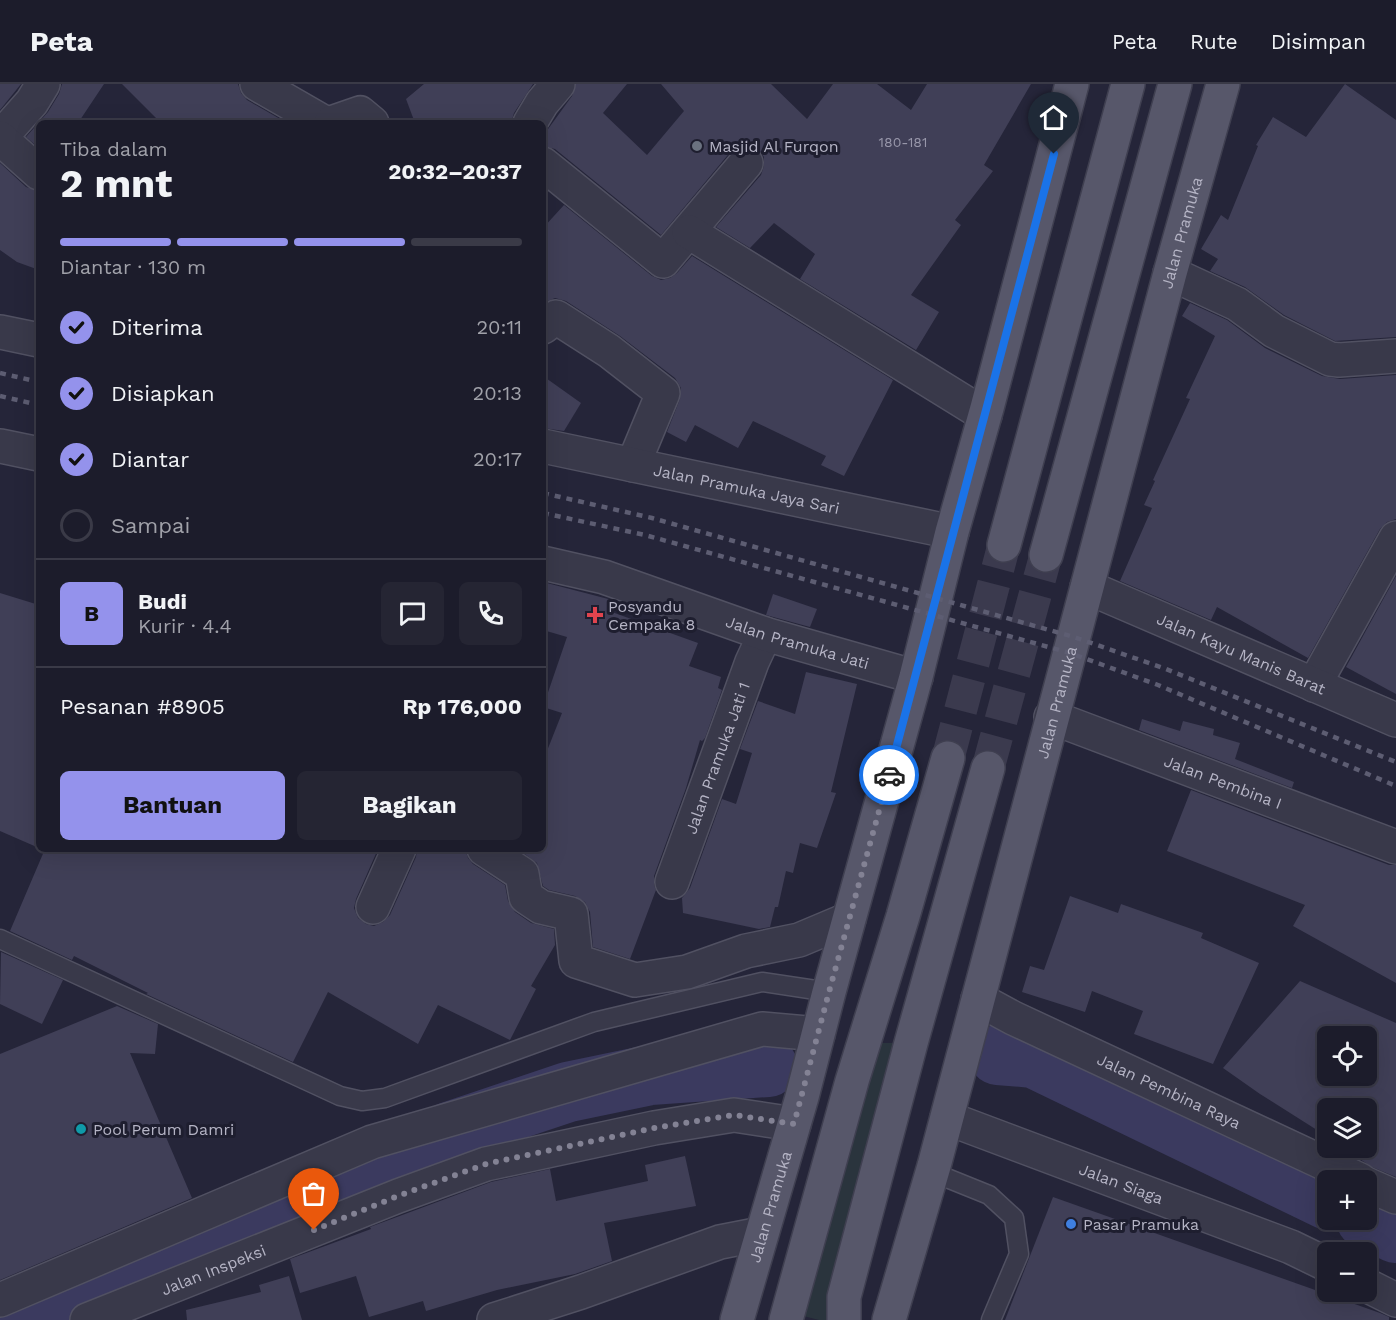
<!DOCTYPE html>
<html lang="id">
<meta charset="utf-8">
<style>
:root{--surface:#1c1c2b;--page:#252533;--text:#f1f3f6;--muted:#a0a1a9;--line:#3a3a47;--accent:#9492ec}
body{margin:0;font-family:"Work Sans",sans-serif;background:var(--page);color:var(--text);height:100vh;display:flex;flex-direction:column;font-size:22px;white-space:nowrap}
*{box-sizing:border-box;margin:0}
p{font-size:20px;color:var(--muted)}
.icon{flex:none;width:33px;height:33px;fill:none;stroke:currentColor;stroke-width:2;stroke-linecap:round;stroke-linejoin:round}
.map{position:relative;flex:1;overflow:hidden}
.drawer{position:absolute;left:36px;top:36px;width:510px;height:732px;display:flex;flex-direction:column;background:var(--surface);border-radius:9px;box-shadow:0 6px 24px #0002,0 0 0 2px var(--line)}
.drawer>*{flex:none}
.controls{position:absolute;left:1317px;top:942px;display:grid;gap:12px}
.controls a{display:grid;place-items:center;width:60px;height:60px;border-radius:9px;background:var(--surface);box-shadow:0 6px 24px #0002,0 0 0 2px var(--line);font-size:30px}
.pin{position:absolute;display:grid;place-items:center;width:51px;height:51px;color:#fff;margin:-62px -26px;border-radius:50% 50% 50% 0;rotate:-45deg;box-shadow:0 0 6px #0007}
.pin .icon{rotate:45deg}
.courier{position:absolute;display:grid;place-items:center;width:60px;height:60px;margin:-30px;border:4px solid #1a73e8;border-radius:50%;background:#fff;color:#222;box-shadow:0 2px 8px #0007}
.summary em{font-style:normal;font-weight:700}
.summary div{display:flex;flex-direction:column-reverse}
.summary{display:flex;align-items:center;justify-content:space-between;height:102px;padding:0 24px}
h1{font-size:39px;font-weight:700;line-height:45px}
.bar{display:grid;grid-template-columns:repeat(4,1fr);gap:9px 6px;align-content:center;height:72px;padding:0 24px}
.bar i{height:8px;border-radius:4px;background:var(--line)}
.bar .selected{background:var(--accent)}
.bar p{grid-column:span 4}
.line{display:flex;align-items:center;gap:15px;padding:0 24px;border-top:2px solid var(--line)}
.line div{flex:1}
.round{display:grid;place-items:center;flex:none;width:63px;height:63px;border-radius:9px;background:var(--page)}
ol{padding:0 24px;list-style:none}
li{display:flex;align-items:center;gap:18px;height:66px}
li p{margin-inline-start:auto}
li .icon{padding:6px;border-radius:50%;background:var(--accent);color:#111;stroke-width:4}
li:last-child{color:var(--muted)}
li i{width:33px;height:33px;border:3px solid var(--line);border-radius:50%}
.action{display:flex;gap:12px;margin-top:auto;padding:12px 24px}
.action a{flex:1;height:69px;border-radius:9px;background:var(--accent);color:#111;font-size:24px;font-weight:700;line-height:69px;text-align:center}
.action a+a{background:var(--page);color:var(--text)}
header{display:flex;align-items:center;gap:36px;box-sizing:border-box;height:84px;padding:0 30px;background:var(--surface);border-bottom:2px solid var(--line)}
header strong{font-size:28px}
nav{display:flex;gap:33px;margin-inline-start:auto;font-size:21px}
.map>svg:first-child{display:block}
</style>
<header>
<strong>Peta</strong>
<nav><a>Peta</a><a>Rute</a><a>Disimpan</a></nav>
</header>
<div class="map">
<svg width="1396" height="1236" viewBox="0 0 1396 1236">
<rect width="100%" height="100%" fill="#252539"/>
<path fill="#2a343d" d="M865,959H909L843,1236H819L788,1228Z"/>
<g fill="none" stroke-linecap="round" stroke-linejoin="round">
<g stroke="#3b3a5f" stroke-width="60">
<path d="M998,971L1034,974L1328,1116"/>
<path d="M1366,1135L1396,1149"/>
<path d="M0,1235L170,1172L357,1094L449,1048L568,1008L650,991L768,983"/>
</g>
</g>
<g fill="#403f57" fill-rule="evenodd">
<path d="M0,0H21L0,26Z"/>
<path d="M62,0H104L78,39H39V64L26,53L48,28L59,10Z"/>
<path d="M122,0H238L241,9L247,16L287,39H161Z"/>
<path d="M424,0H533L514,29L511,39H415L406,15Z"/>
<path d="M576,0H627L603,29L647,71L684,27L661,0H771L807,35L833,0H877L911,26L927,0H1031L984,81L993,87L955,136L961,141L911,211L939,228L916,266L800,195L815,170L774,139L750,164L716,143L761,91L764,82V73L758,64L749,61L739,62L732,66L661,151L555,65L543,62V52L572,12Z"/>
<path d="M1345,0L1396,36V253L1335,257L1284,231L1245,203L1210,187L1218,175L1201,165L1221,131L1228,136L1258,62L1256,61L1273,33L1306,53Z"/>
<path d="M0,79L26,103L39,107V186L17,178L0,166Z"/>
<path d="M564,121L652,192L661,196L670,194L677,189L692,172L893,296L844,392L821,381L826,372L753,337L738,364L695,341L686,358L667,348L680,315L681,304L675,294L620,252L566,217L555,214L543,219V144Z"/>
<path d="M1190,219L1227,236L1265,264L1322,292L1340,295L1396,291V435L1387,438L1380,445L1308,574L1217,523L1211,536L1120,497L1152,424L1144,421L1155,397L1153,396L1190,315L1186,314L1215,252L1182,232Z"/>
<path d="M543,292L581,319L564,347L543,344Z"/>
<path d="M1396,492V610L1346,583Z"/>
<path d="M543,498L612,516L609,527L698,559L689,582L721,593L718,604L722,606L705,654L702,657L700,656L686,704L654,792V801L656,806L630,875L593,863L590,828L585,818L575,812L549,806L543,802L537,779L518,765H543V677L562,629L543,623L567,553L543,546Z"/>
<path d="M0,509L39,521V764L0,747Z"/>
<path d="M773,510L817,525L810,543L766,531Z"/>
<path d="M806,588L857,600L831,708L836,709L817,764L800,759L793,789L786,787L778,823H775L770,843L759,845L683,829L682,814L690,804L722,715L736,720L752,669L740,665L758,617L795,630Z"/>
<path d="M1142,635L1180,647L1183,637L1214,645L1213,651L1240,659L1235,675L1294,698L1292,704L1139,646Z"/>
<path d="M1191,706L1389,781H1396V899L1293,842L1305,821L1167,767Z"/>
<path d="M45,765H378L356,815L354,824L358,834L366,840L374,842L383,838L390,831L416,773L417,765H465L468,774L473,780L505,801L508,817L515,828L531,839L554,845L555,861L531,902L536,905L510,956L438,921L418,960L328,908L293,978L146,910L148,909L74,872L72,876L10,847Z"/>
<path d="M1070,812L1118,829L1121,820L1203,849L1201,854L1259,879L1213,980L1134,950L1143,927L1092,907L1085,928L1022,908L1030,882L1044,886Z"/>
<path d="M1,868L63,896L42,940L0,920Z"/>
<path d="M1300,897L1396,939V1093L1372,1083L1343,1064H1366V1024H1328V1053L1260,1010L1223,984ZM1328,952H1366V992H1328Z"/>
<path d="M117,922L158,940L155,970L130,969L192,1114L0,1196V970Z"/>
<path d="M685,1072L696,1122L604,1139L612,1177L575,1190L497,1206L426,1227L423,1217L369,1233L356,1192L300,1209L290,1175L371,1145L370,1143L405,1130L491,1098L550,1085L556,1117L648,1097L645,1081Z"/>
<path d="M1053,1113L1380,1229L1389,1233V1236H1005Z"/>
<path d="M289,1192L302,1236H187L186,1226L261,1208L259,1201Z"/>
</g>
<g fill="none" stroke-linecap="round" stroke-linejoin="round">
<g stroke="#3b3a4e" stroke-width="33" stroke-dasharray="33 16" stroke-linecap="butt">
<path d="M948,674L1004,461"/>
<path d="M988,684L1046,471"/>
</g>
<g stroke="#515162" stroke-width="21">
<g id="service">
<path d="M0,855L340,1012L362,1017L385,1014L594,938L762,898L829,908"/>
<path d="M932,1088L989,1111L1014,1134L1019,1170L991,1236"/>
</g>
</g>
<g stroke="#515162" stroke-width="36">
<g id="minor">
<path d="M257,0L325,39"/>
<path d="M331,39L360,29L372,39"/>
<path d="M530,39L542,19L558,0"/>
<path d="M0,54L32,18L43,0"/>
<path d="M0,54L39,89"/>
<path d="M543,80L663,177L746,79"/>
<path d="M689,148L985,331"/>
<path d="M1170,189L1237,220L1274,247L1330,275L1339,276L1396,272"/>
<path d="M543,243L556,233L609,267L663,309L633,381"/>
<path d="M0,248L39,256"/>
<path id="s1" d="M543,362L952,448"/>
<path d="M1314,601L1396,454"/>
<path id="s2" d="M1051,633L1396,763"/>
<path d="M484,765L522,790L526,813L541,823L571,830L576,877L635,896L687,888L746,867L799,856L849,835"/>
<path id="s3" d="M672,798L752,578L765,550"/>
<path d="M373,823L399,765"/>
<path id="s4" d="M978,915L1013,934L1360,1096"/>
<path id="s5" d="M947,1034L1291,1163L1328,1181"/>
<path d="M1366,1100L1396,1113"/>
<path d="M1366,1201L1396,1216"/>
<path d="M0,1216L372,1058L762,945L818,950"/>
<path id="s6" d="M87,1236L398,1112L486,1080L654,1044L734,1031L794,1040"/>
<path d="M494,1236L581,1208L720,1158L761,1150"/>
</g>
</g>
<g stroke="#515162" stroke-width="36">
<g id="tertiary">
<path d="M0,362L39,370"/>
<path id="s7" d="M543,479L604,493L765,550L916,593"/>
<path id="s8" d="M1087,503L1396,636"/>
</g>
</g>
<g stroke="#3f3f50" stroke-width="36">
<g id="primary">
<path d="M1004,461L1128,0"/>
<path d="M1046,471L1175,0"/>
<path id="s9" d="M737,1236L802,1013L829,908L916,593L952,448L987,324L1072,0"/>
<path d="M786,1236L852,997L903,832L948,674"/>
<path d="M844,1236V1213L911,959L988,684"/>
<path id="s10" d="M889,1236L934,1082L1170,189L1223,0"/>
</g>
</g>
<use href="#service" stroke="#39394a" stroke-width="18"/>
<use href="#minor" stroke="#39394a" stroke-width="33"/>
<use href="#tertiary" stroke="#39394a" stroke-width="33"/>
<use href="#primary" stroke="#57576a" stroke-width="33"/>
<g stroke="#5d5d72" stroke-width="4.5" stroke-dasharray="6 6" stroke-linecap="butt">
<path d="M0,289L39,298"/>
<path d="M0,312L39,321"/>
<path d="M543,409L652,434L1074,553L1166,585L1396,678"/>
<path d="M543,429L645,451L1070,569L1158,601L1396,702"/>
</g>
</g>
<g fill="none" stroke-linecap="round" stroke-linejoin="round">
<path stroke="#838294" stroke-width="6" stroke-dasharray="0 10.8" d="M314,1146L398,1112L486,1080L654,1044L734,1031L794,1040L829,908L889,691"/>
<path stroke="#1a73e8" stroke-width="8" d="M889,691L1054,70"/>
</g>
<circle fill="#6b7280" stroke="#1e1e2f" stroke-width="2" cx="697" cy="62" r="6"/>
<path fill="#e0444e" stroke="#1e1e2f" stroke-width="2" d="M592 522h6v6h6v6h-6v6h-6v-6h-6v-6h6z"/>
<circle fill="#0f9aa8" stroke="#1e1e2f" stroke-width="2" cx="81" cy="1045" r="6"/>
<circle fill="#3f7fe0" stroke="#1e1e2f" stroke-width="2" cx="1071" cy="1140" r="6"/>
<g text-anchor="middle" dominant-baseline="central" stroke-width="6" stroke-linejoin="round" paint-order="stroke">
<g font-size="14" fill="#9897aa">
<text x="903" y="58">180-181</text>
</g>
<g font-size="16" fill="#b5b4c5" stroke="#1e1e2f" text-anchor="start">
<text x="709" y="62">Masjid Al Furqon</text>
<text x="608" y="522">Posyandu<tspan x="608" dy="18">Cempaka 8</tspan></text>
<text x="93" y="1045">Pool Perum Damri</text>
<text x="1083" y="1140">Pasar Pramuka</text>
</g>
<g font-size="16" fill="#b5b4c5" stroke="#1e1e2f">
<text stroke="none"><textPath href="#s10" startOffset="1126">Jalan Pramuka</textPath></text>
<text stroke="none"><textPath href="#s1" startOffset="208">Jalan Pramuka Jaya Sari</textPath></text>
<text stroke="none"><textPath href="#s7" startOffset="267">Jalan Pramuka Jati</textPath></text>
<text stroke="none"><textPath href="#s8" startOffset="168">Jalan Kayu Manis Barat</textPath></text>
<text stroke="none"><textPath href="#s10" startOffset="640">Jalan Pramuka</textPath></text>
<text stroke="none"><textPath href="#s3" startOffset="132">Jalan Pramuka Jati 1</textPath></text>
<text stroke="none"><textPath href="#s2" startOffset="184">Jalan Pembina I</textPath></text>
<text stroke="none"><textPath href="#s4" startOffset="212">Jalan Pembina Raya</textPath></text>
<text stroke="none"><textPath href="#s5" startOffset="186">Jalan Siaga</textPath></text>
<text stroke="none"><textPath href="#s9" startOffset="118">Jalan Pramuka</textPath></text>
<text stroke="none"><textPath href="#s6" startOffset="136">Jalan Inspeksi</textPath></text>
</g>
</g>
</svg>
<div class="controls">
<a><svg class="icon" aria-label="locate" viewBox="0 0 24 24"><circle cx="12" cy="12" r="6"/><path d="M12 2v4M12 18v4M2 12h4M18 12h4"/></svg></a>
<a><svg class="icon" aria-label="layers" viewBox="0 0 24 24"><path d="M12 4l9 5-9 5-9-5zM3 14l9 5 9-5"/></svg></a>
<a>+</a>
<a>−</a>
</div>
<div class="pin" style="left:314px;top:1146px;background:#ea580c"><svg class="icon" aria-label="bag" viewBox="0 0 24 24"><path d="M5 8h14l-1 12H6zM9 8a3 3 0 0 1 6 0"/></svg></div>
<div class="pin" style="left:1054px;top:70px;background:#1f2937"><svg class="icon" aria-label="home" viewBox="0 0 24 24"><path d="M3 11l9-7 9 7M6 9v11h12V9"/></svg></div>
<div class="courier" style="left:889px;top:691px"><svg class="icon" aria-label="car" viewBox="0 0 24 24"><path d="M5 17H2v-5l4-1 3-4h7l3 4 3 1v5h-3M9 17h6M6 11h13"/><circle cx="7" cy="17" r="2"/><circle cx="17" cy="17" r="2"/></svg></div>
<section class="drawer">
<div class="summary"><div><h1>2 mnt</h1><p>Tiba dalam</p></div><em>20:32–20:37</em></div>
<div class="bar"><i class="selected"></i><i class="selected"></i><i class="selected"></i><i></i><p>Diantar · 130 m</p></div>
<ol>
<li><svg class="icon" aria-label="check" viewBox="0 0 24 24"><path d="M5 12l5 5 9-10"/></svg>Diterima<p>20:11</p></li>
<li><svg class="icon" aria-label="check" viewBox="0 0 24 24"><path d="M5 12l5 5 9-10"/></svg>Disiapkan<p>20:13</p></li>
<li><svg class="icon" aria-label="check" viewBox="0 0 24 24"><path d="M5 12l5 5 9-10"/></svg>Diantar<p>20:17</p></li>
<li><i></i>Sampai</li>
</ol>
<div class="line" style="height:108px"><b class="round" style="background:var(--accent);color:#111">B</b><div><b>Budi</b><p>Kurir · 4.4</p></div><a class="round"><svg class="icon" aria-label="chat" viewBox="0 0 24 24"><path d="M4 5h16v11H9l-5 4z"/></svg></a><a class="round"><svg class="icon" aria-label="phone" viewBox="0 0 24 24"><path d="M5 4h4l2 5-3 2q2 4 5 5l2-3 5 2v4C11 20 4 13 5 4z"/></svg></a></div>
<div class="line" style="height:78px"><div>Pesanan #8905</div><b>Rp 176,000</b></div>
<div class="action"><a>Bantuan</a><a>Bagikan</a></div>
</section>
</div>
